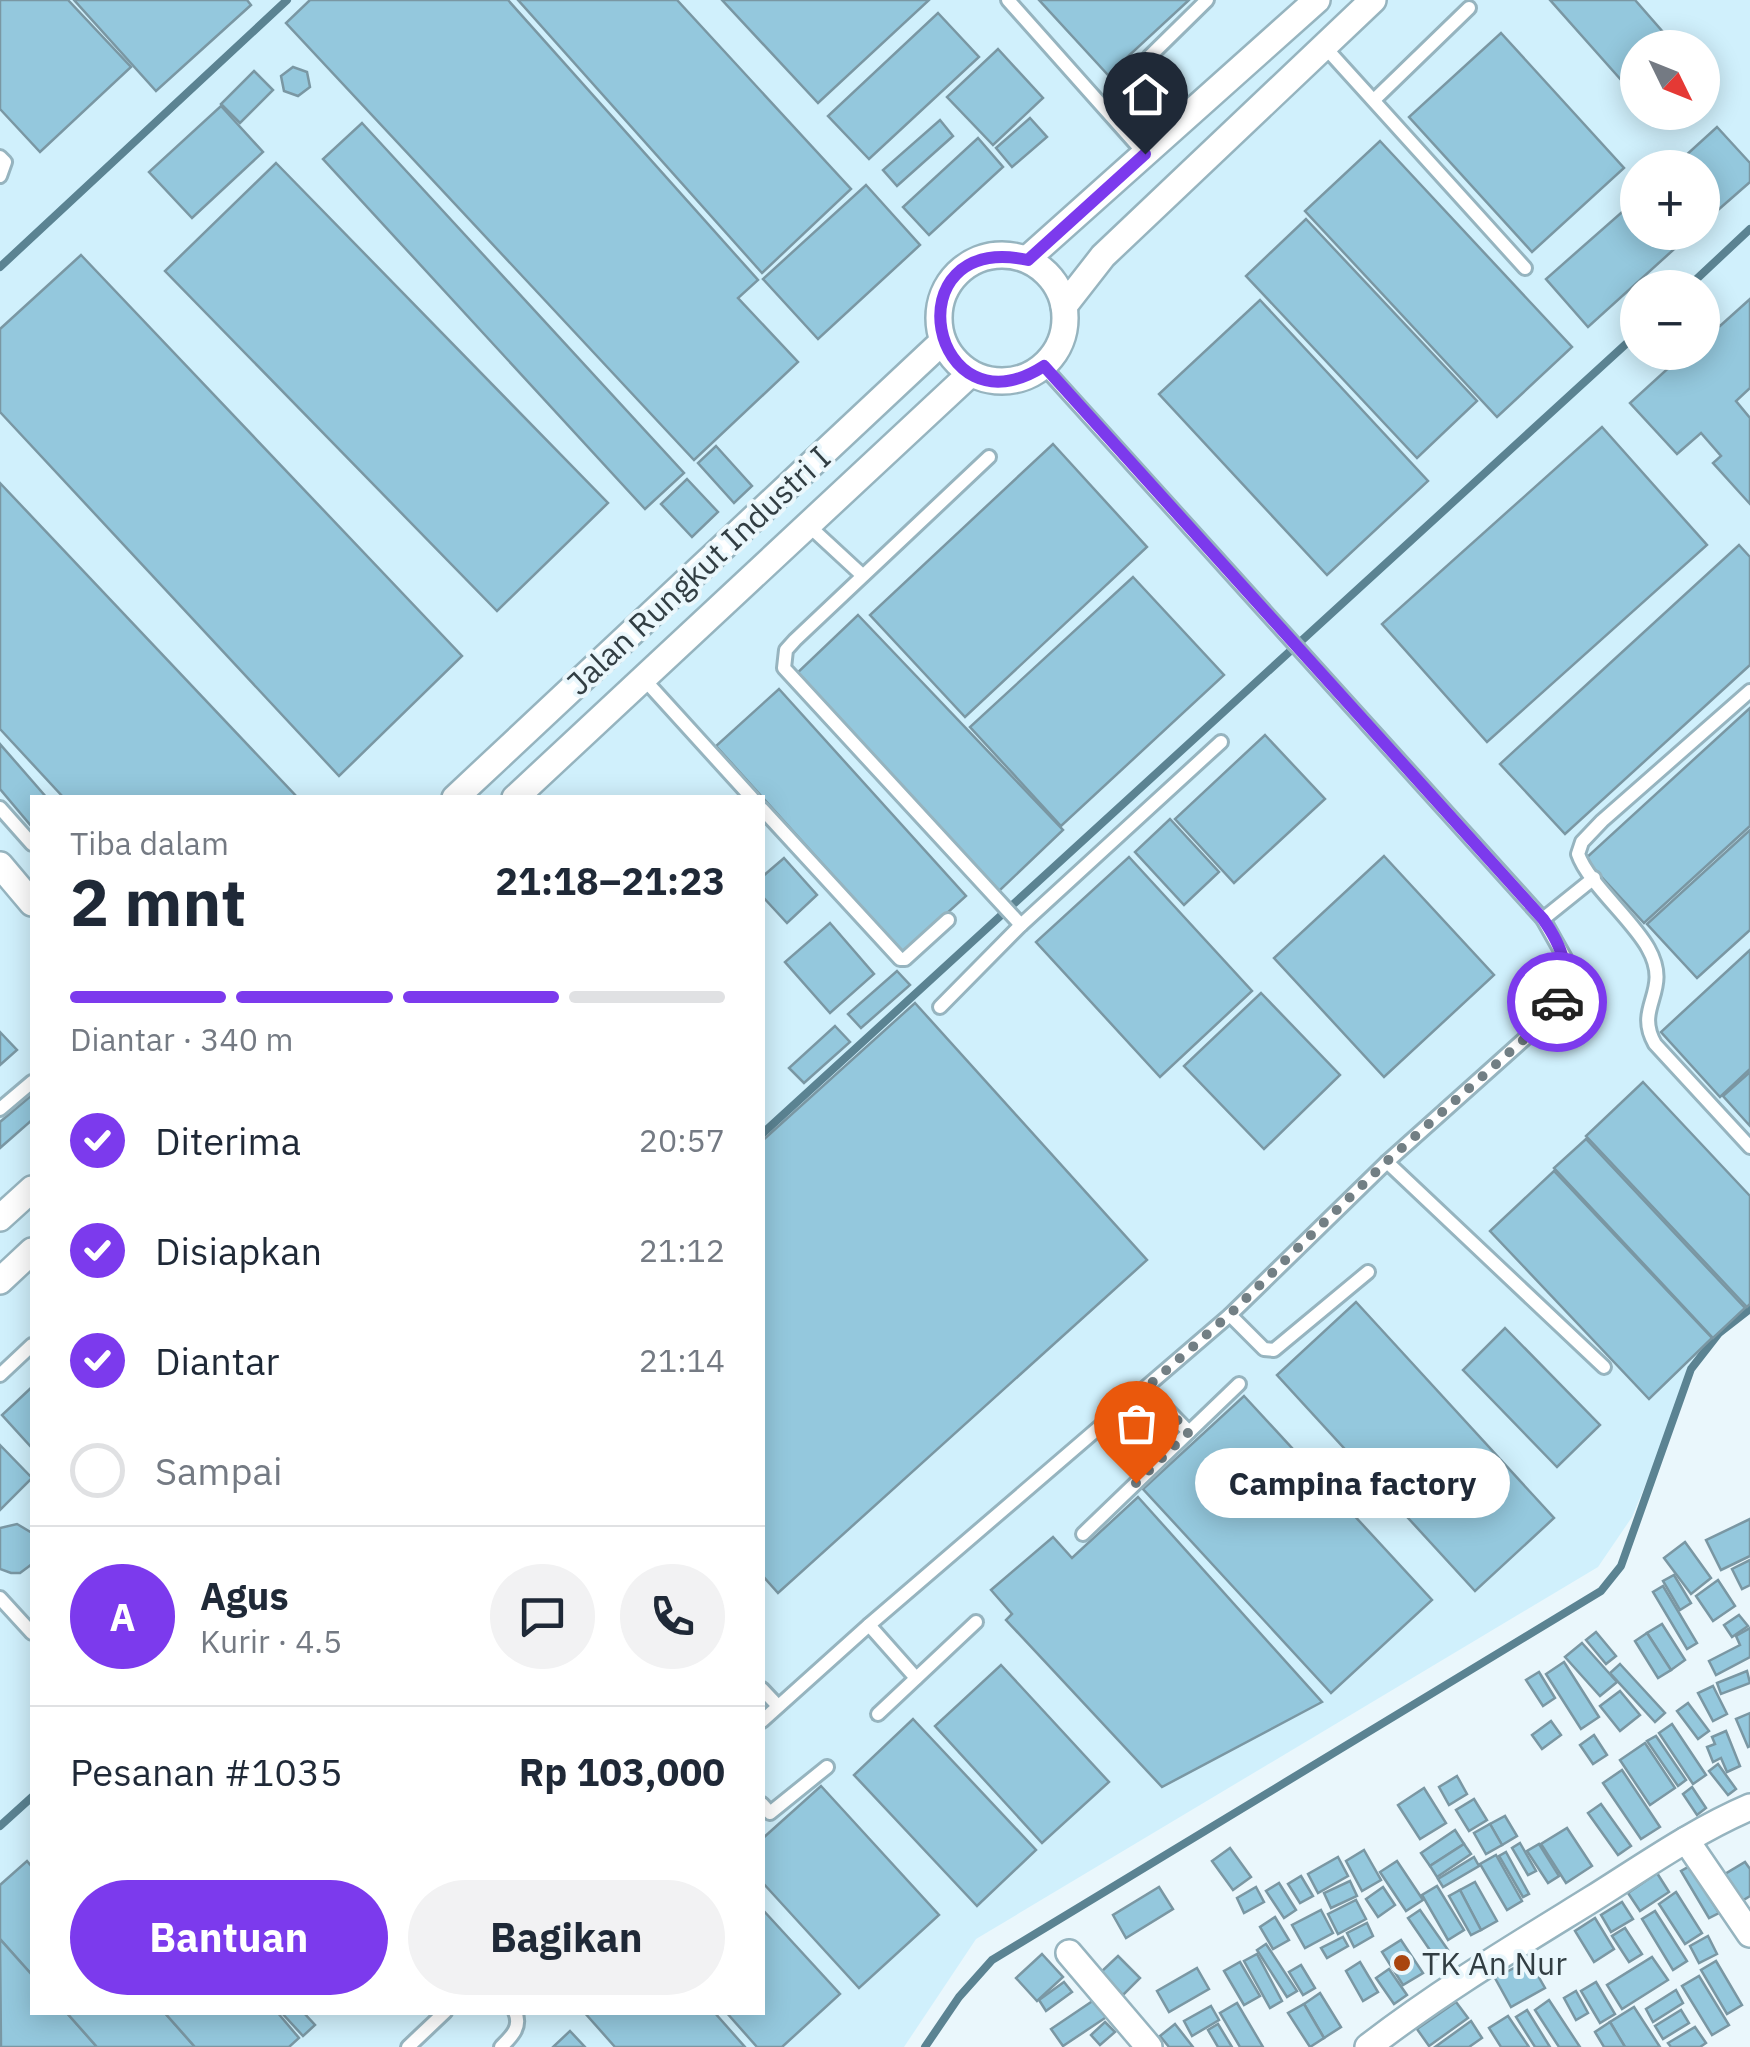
<!DOCTYPE html>
<html lang="id">
<meta charset="utf-8">
<style>
:root{--surface:#fff;--page:#f2f2f3;--text:#1f2937;--muted:#747a83;--line:#e0e1e3;--accent:#7c3aed}
body{margin:0;font-family:"IBM Plex Sans",sans-serif;background:var(--page);color:var(--text);height:100vh;display:flex;flex-direction:column;font-size:38px;white-space:nowrap}
*{box-sizing:border-box;margin:0}
p{font-size:32px;color:var(--muted)}
.icon{flex:none;width:55px;height:55px;fill:none;stroke:currentColor;stroke-width:2;stroke-linecap:round;stroke-linejoin:round}
.map{position:relative;flex:1;overflow:hidden}
.details{position:absolute;left:30px;top:795px;width:735px;height:1220px;display:flex;flex-direction:column;background:var(--surface);border-radius:0px;box-shadow:0 5px 25px #0003}
.details>*{flex:none}
.needle{width:65px;rotate:133deg}
.tools{position:absolute;left:1620px;top:30px;display:grid;gap:20px}
.tools a{display:grid;place-items:center;width:100px;height:100px;border-radius:50%;background:var(--surface);box-shadow:0 5px 25px #0003;font-size:50px}
.pin{position:absolute;display:grid;place-items:center;width:85px;height:85px;color:#fff;margin:-102px -42px;border-radius:50% 50% 50% 0;rotate:-45deg;box-shadow:0 0 10px #0007}
.pin .icon{rotate:45deg}
.courier{position:absolute;display:grid;place-items:center;width:100px;height:100px;margin:-50px;border:8px solid #7c3aed;border-radius:50%;background:#fff;color:#222;box-shadow:0 2px 12px #0007}
.bubble{position:absolute;height:70px;border-radius:35px;background:var(--surface);box-shadow:0 5px 25px #0003;font-size:32px;font-weight:700;line-height:70px;text-align:center}
.head em{font-style:normal;font-weight:700}
.head div{display:flex;flex-direction:column-reverse}
.head{display:flex;align-items:center;justify-content:space-between;height:170px;padding:0 40px}
h1{font-size:65px;font-weight:700;line-height:75px}
.bar{display:grid;grid-template-columns:repeat(4,1fr);gap:15px 10px;align-content:center;height:120px;padding:0 40px}
.bar i{height:12px;border-radius:8px;background:var(--line)}
.bar .active{background:var(--accent)}
.bar p{grid-column:span 4}
.line{display:flex;align-items:center;gap:25px;padding:0 40px;border-top:2px solid var(--line)}
.line div{flex:1}
.round{display:grid;place-items:center;flex:none;width:105px;height:105px;border-radius:52px;background:var(--page)}
ol{padding:0 40px;list-style:none}
li{display:flex;align-items:center;gap:30px;height:110px}
li p{margin-inline-start:auto}
li .icon{padding:10px;border-radius:50%;background:var(--accent);color:#fff;stroke-width:4}
li:last-child{color:var(--muted)}
li i{width:55px;height:55px;border:5px solid var(--line);border-radius:50%}
.button{display:flex;gap:20px;margin-top:auto;padding:20px 40px}
.button a{flex:1;height:115px;border-radius:60px;background:var(--accent);color:#fff;font-size:40px;font-weight:700;line-height:115px;text-align:center}
.button a+a{background:var(--page);color:var(--text)}
.map>svg:first-child{display:block}
</style>
<div class="map">
<svg width="1750" height="2047" viewBox="0 0 1750 2047">
<rect width="100%" height="100%" fill="#eaf7fc"/>
<path fill="#d0f0fc" fill-rule="evenodd" d="M0,0H1750V1312L1699,1355L1632,1517L1598,1567L976,1939L904,2047H0ZM1638,48H1702V112H1638ZM1638,168H1702V232H1638ZM1638,288H1702V352H1638ZM32,798H762V2012H32Z"/>
<g fill="none" stroke-linecap="round" stroke-linejoin="round">
<g stroke="#5b8392" stroke-width="8">
<path d="M0,267L287,0"/>
<path d="M1687,288L1750,229"/>
<path d="M762,1134L1638,333"/>
<path d="M0,1826L32,1797"/>
<path d="M925,2047L959,1997L992,1960L1601,1591L1621,1566L1691,1369L1719,1333L1750,1309"/>
</g>
</g>
<g fill="#94c8dd" stroke="#7a97a3" stroke-width="2.5">
<path d="M0,0H68L131,67L40,152L0,109Z"/>
<path d="M74,0H247L251,5L156,91Z"/>
<path d="M310,0H508L758,280L738,298L798,362L694,460L286,23Z"/>
<path d="M518,0H677L851,189L762,273Z"/>
<path d="M722,0H929L818,103Z"/>
<path d="M1039,0H1189L1108,75Z"/>
<path d="M1550,0H1635L1677,48H1638V99Z"/>
<path d="M938,13L979,57L869,159L828,116Z"/>
<path d="M1501,33L1624,168L1532,252L1409,117Z"/>
<path d="M998,49L1043,98L993,145L947,97Z"/>
<path d="M293,67L307,72L310,87L298,96L284,91L281,76Z"/>
<path d="M254,71L273,90L240,123L221,104Z"/>
<path d="M221,106L263,152L192,218L149,172Z"/>
<path d="M1030,118L1047,137L1012,167L996,148Z"/>
<path d="M940,120L953,136L897,186L883,170Z"/>
<path d="M362,123L684,473L645,509L323,159Z"/>
<path d="M1717,127L1750,163V182L1702,224V168H1672Z"/>
<path d="M978,138L1003,167L929,235L903,207Z"/>
<path d="M1380,141L1572,347L1497,417L1305,211Z"/>
<path d="M276,163L608,503L497,611L165,271Z"/>
<path d="M866,185L920,245L818,339L763,279Z"/>
<path d="M1638,198V232H1693L1588,327L1546,279Z"/>
<path d="M1306,219L1477,401L1417,458L1246,276Z"/>
<path d="M81,255L462,656L339,776L0,412V329Z"/>
<path d="M1750,299V388L1736,401L1750,418V504L1713,463L1721,456L1701,433L1677,454L1630,403L1686,352H1702V337L1718,324L1720,326Z"/>
<path d="M1260,300L1428,481L1327,575L1159,394Z"/>
<path d="M1602,427L1707,545L1487,742L1382,624Z"/>
<path d="M1053,444L1147,547L965,717L870,615Z"/>
<path d="M716,446L752,486L734,503L698,463Z"/>
<path d="M687,479L718,512L692,537L661,504Z"/>
<path d="M0,483L298,798H64L0,729Z"/>
<path d="M1739,545L1750,557V665L1565,834L1500,764Z"/>
<path d="M1133,577L1224,675L1061,826L970,727Z"/>
<path d="M858,615L1063,830L999,891L794,676Z"/>
<path d="M779,689L966,896L903,953L716,746Z"/>
<path d="M1750,708V826L1644,923L1585,859Z"/>
<path d="M1265,735L1325,799L1234,883L1175,819Z"/>
<path d="M0,744L47,798H32V827L0,789Z"/>
<path d="M1170,819L1219,872L1184,905L1135,852Z"/>
<path d="M1750,830V930L1697,978L1647,924Z"/>
<path d="M1384,856L1494,975L1384,1077L1274,958Z"/>
<path d="M1129,857L1252,991L1160,1077L1036,942Z"/>
<path d="M784,858L817,895L787,923L762,896V877Z"/>
<path d="M830,923L874,974L830,1013L785,962Z"/>
<path d="M1750,950V1069L1720,1097L1661,1032Z"/>
<path d="M897,971L910,985L861,1028L848,1014Z"/>
<path d="M1261,993L1340,1075L1264,1149L1184,1066Z"/>
<path d="M915,1003L1147,1260L778,1593L762,1575V1141Z"/>
<path d="M835,1026L850,1042L804,1083L789,1068Z"/>
<path d="M0,1032L17,1050L0,1065Z"/>
<path d="M1750,1072V1126L1723,1096Z"/>
<path d="M1643,1082L1750,1196V1304L1747,1307L1586,1136Z"/>
<path d="M32,1095V1120L0,1148V1122Z"/>
<path d="M1586,1139L1745,1308L1713,1338L1554,1168Z"/>
<path d="M1554,1171L1712,1338L1649,1399L1490,1231Z"/>
<path d="M1356,1302L1554,1518L1475,1591L1277,1375Z"/>
<path d="M1505,1328L1600,1425L1557,1467L1463,1370Z"/>
<path d="M32,1387V1448L2,1415Z"/>
<path d="M1244,1396L1432,1600L1331,1693L1143,1489Z"/>
<path d="M0,1445L32,1478L0,1510Z"/>
<path d="M1138,1497L1322,1702L1162,1787L1006,1620L1012,1614L991,1590L1053,1537L1072,1558Z"/>
<path d="M1750,1519V1556L1721,1570L1706,1540Z"/>
<path d="M17,1524L32,1533V1564L20,1573H11L0,1569V1528Z"/>
<path d="M1685,1542L1711,1578L1691,1594L1664,1558Z"/>
<path d="M1750,1560V1585L1742,1589L1732,1569Z"/>
<path d="M1674,1575L1691,1603L1680,1610L1663,1581Z"/>
<path d="M1718,1580L1735,1606L1713,1621L1696,1596Z"/>
<path d="M1663,1586L1697,1643L1687,1649L1653,1592Z"/>
<path d="M1739,1615L1748,1626L1732,1637L1724,1625Z"/>
<path d="M1662,1624L1685,1660L1671,1670L1647,1633Z"/>
<path d="M1750,1628V1657L1716,1675L1709,1661L1740,1645L1736,1636Z"/>
<path d="M1596,1632L1616,1656L1606,1664L1586,1640Z"/>
<path d="M1647,1633L1671,1670L1658,1678L1635,1641Z"/>
<path d="M1582,1643L1617,1682L1600,1696L1565,1657Z"/>
<path d="M1564,1662L1599,1717L1581,1729L1546,1674Z"/>
<path d="M1620,1664L1665,1713L1655,1722L1610,1673Z"/>
<path d="M1001,1665L1109,1782L1042,1843L935,1726Z"/>
<path d="M1747,1671L1750,1683L1721,1694L1717,1683Z"/>
<path d="M1539,1672L1555,1698L1543,1706L1526,1680Z"/>
<path d="M1713,1686L1727,1714L1713,1721L1698,1693Z"/>
<path d="M1620,1691L1640,1715L1620,1731L1600,1706Z"/>
<path d="M1688,1703L1709,1731L1698,1739L1677,1711Z"/>
<path d="M1750,1713V1746L1748,1747L1736,1719Z"/>
<path d="M913,1719L1036,1850L977,1906L854,1775Z"/>
<path d="M1551,1721L1561,1735L1542,1749L1532,1735Z"/>
<path d="M1672,1724L1706,1775L1693,1784L1659,1733Z"/>
<path d="M1726,1731L1740,1766L1727,1772L1721,1758L1713,1762L1707,1747L1715,1744L1712,1737Z"/>
<path d="M1594,1735L1607,1755L1593,1764L1580,1745Z"/>
<path d="M1656,1736L1686,1780L1678,1786L1647,1741Z"/>
<path d="M1645,1743L1675,1788L1650,1805L1620,1760Z"/>
<path d="M1718,1764L1736,1789L1728,1795L1709,1771Z"/>
<path d="M1622,1770L1660,1827L1641,1839L1603,1783Z"/>
<path d="M1457,1776L1467,1794L1449,1805L1439,1787Z"/>
<path d="M821,1786L939,1915L859,1988L762,1882V1839Z"/>
<path d="M1692,1787L1706,1808L1697,1815L1683,1794Z"/>
<path d="M1424,1788L1446,1823L1420,1839L1398,1805Z"/>
<path d="M1474,1799L1487,1820L1469,1831L1456,1810Z"/>
<path d="M1601,1804L1631,1846L1618,1855L1588,1813Z"/>
<path d="M1505,1816L1517,1836L1502,1845L1490,1824Z"/>
<path d="M1490,1824L1502,1845L1486,1854L1474,1833Z"/>
<path d="M1567,1828L1592,1866L1566,1883L1541,1844Z"/>
<path d="M1455,1830L1464,1844L1430,1866L1421,1853Z"/>
<path d="M1520,1843L1536,1871L1528,1875L1512,1848Z"/>
<path d="M1464,1844L1471,1854L1437,1877L1430,1866Z"/>
<path d="M1539,1844L1559,1876L1548,1883L1527,1851Z"/>
<path d="M1230,1848L1251,1877L1233,1890L1212,1861Z"/>
<path d="M1364,1850L1381,1880L1362,1891L1346,1861Z"/>
<path d="M1506,1852L1529,1894L1523,1897L1499,1856Z"/>
<path d="M1496,1855L1522,1901L1507,1910L1480,1864Z"/>
<path d="M1338,1857L1348,1876L1318,1893L1308,1874Z"/>
<path d="M1474,1857L1479,1866L1443,1887L1438,1879Z"/>
<path d="M27,1861L32,1867V1975L0,1939V1885Z"/>
<path d="M1397,1861L1423,1900L1406,1911L1380,1872Z"/>
<path d="M1745,1862L1750,1869V1896L1737,1904L1720,1877Z"/>
<path d="M1690,1866L1719,1913L1709,1918L1681,1871Z"/>
<path d="M1657,1873L1669,1892L1640,1911L1628,1893Z"/>
<path d="M1301,1876L1313,1896L1300,1903L1288,1884Z"/>
<path d="M1350,1881L1357,1896L1331,1908L1324,1893Z"/>
<path d="M1475,1882L1497,1921L1481,1930L1460,1890Z"/>
<path d="M1279,1883L1296,1910L1284,1918L1266,1891Z"/>
<path d="M1437,1886L1464,1930L1448,1940L1422,1895Z"/>
<path d="M1159,1887L1173,1909L1126,1938L1113,1915Z"/>
<path d="M1256,1887L1264,1902L1244,1913L1237,1898Z"/>
<path d="M1383,1887L1395,1905L1378,1917L1366,1899Z"/>
<path d="M1460,1890L1481,1930L1471,1935L1449,1896Z"/>
<path d="M1676,1892L1702,1933L1685,1944L1659,1904Z"/>
<path d="M1356,1900L1366,1919L1338,1934L1328,1914Z"/>
<path d="M1622,1902L1633,1919L1611,1932L1601,1915Z"/>
<path d="M762,1909L840,1994L782,2047H757L726,2012H762Z"/>
<path d="M1321,1910L1333,1933L1305,1948L1292,1925Z"/>
<path d="M1420,1910L1448,1950L1436,1959L1408,1918Z"/>
<path d="M1655,1911L1687,1961L1673,1970L1642,1919Z"/>
<path d="M1275,1917L1289,1940L1273,1949L1260,1927Z"/>
<path d="M1595,1918L1614,1949L1594,1962L1575,1931Z"/>
<path d="M1367,1923L1373,1936L1354,1947L1347,1933Z"/>
<path d="M1625,1928L1642,1954L1629,1962L1612,1936Z"/>
<path d="M1708,1936L1717,1954L1699,1963L1690,1946Z"/>
<path d="M1343,1937L1348,1946L1327,1958L1321,1948Z"/>
<path d="M0,1939L32,1975V2012H66L97,2047H1Z"/>
<path d="M1401,1940L1423,1973L1403,1985L1382,1952Z"/>
<path d="M1266,1944L1297,1991L1287,1997L1257,1950Z"/>
<path d="M1042,1954L1063,1977L1037,2001L1016,1978Z"/>
<path d="M1257,1954L1282,2001L1270,2008L1244,1961Z"/>
<path d="M1118,1956L1140,1978L1123,1995L1101,1972Z"/>
<path d="M1652,1957L1668,1980L1622,2009L1607,1985Z"/>
<path d="M1529,1960L1545,1988L1511,2007L1495,1978Z"/>
<path d="M1716,1961L1742,2005L1727,2014L1701,1970Z"/>
<path d="M1240,1962L1260,1996L1244,2005L1224,1971Z"/>
<path d="M1360,1962L1378,1992L1363,2001L1346,1971Z"/>
<path d="M1301,1965L1315,1988L1303,1995L1289,1972Z"/>
<path d="M1197,1968L1209,1989L1169,2012L1157,1991Z"/>
<path d="M1389,1969L1407,1995L1394,2004L1376,1978Z"/>
<path d="M1699,1976L1729,2025L1712,2035L1682,1986Z"/>
<path d="M1064,1982L1072,1992L1046,2011L1039,2000Z"/>
<path d="M1596,1982L1615,2014L1600,2023L1581,1991Z"/>
<path d="M1676,1990L1683,2003L1653,2022L1646,2009Z"/>
<path d="M1576,1991L1588,2013L1576,2020L1564,1998Z"/>
<path d="M1320,1993L1341,2027L1324,2038L1304,2004Z"/>
<path d="M1097,1998L1108,2016L1063,2046L1051,2029Z"/>
<path d="M1549,2000L1580,2047H1559L1535,2010Z"/>
<path d="M1456,2002L1468,2018L1429,2046L1417,2029Z"/>
<path d="M1237,2003L1263,2047H1240L1220,2013Z"/>
<path d="M1304,2004L1324,2038L1310,2047L1288,2013Z"/>
<path d="M1211,2006L1219,2020L1192,2036L1184,2021Z"/>
<path d="M1634,2007L1660,2047H1625L1610,2022Z"/>
<path d="M1527,2010L1550,2047H1535L1516,2017Z"/>
<path d="M1681,2010L1689,2023L1663,2039L1655,2026Z"/>
<path d="M66,2012H164L195,2047H97Z"/>
<path d="M164,2012H277L299,2038L289,2047H195Z"/>
<path d="M281,2012H303L315,2025L303,2036Z"/>
<path d="M584,2012H714L745,2047H615Z"/>
<path d="M1508,2016L1529,2047H1501L1489,2028Z"/>
<path d="M1471,2021L1482,2038L1469,2047H1435Z"/>
<path d="M1105,2022L1115,2032L1100,2045L1091,2035Z"/>
<path d="M1610,2022L1625,2047H1604L1595,2032Z"/>
<path d="M1175,2024L1193,2047H1169L1160,2036Z"/>
<path d="M1218,2024L1232,2047H1218L1208,2030Z"/>
<path d="M1695,2027L1706,2043L1700,2047H1671L1668,2043Z"/>
<path d="M570,2031L585,2047H553Z"/>
</g>
<g fill="none" stroke-linecap="round" stroke-linejoin="round">
<g stroke="#96b4bf" stroke-width="18">
<g id="service">
<path d="M1008,0L1145,154"/>
<path d="M1324,46L1525,268"/>
<path d="M1374,100L1469,8"/>
<path d="M1190,114L1149,57L1207,0"/>
<path d="M0,157L5,162L0,176"/>
<path d="M989,457L795,640L786,650L784,668L1021,925"/>
<path d="M808,525L861,574"/>
<path d="M643,678L752,798"/>
<path d="M1750,691L1602,821L1582,842L1578,854C1588,883 1632,919 1648,948C1673,992 1633,1006 1655,1044L1750,1147"/>
<path d="M0,808L32,844"/>
<path d="M762,809L900,959H905L948,920"/>
<path d="M1543,919L1594,878"/>
<path d="M940,1007L1021,925L1221,742"/>
<path d="M0,1109L32,1082"/>
<path d="M1387,1162L1604,1367"/>
<path d="M1230,1315L1264,1349L1274,1350L1368,1272"/>
<path d="M0,1375L32,1345"/>
<path d="M1189,1432L1239,1384"/>
<path d="M1083,1534L1189,1432L1146,1388"/>
<path d="M0,1598L32,1633"/>
<path d="M869,1625L916,1678"/>
<path d="M762,1689L778,1706"/>
<path d="M878,1714L976,1622"/>
<path d="M762,1721L869,1625L1230,1315L1387,1162L1530,1034L1558,1001L1566,978L1565,958L1543,919L1043,366"/>
<path d="M762,1804L770,1813L827,1767"/>
<path d="M408,2047L445,2012"/>
<path d="M501,2047C511,2037 522,2027 515,2012"/>
</g>
</g>
<g stroke="#96b4bf" stroke-width="30">
<g id="minor">
<circle cx="1002" cy="318" r="63"/>
<path d="M1027,259L1317,0"/>
<path d="M1064,306L1103,256L1373,0"/>
<path d="M455,798L942,342"/>
<path d="M515,798L970,374"/>
<path d="M0,865L32,903"/>
<path d="M0,1218L32,1189"/>
<path d="M0,1281L32,1251"/>
<path d="M1686,1840L1750,1934"/>
<path d="M1069,1953L1149,2047"/>
<path d="M1368,2047C1439,1992 1516,1946 1592,1899C1643,1867 1694,1831 1750,1807"/>
</g>
</g>
<use href="#service" stroke="#fff" stroke-width="12"/>
<use href="#minor" stroke="#fff" stroke-width="25"/>
</g>
<g fill="none" stroke-linecap="round" stroke-linejoin="round">
<path stroke="#727f84" stroke-width="10" stroke-dasharray="0 18" d="M1136,1483L1189,1432L1146,1388L1230,1314L1386,1162L1530,1034L1557,1002"/>
<path stroke="#7c3aed" stroke-width="12" d="M1145,154L1028,260C889,231 931,439 1044,366L1543,919C1563,948 1571,968 1557,1002"/>
</g>
<circle fill="#a9450f" stroke="#eaf7fc" stroke-width="4" cx="1402" cy="1963" r="10"/>
<g text-anchor="middle" dominant-baseline="central" stroke-width="8" stroke-linejoin="round" paint-order="stroke">
<g font-size="32" fill="#323e43" stroke="#eaf7fc">
<text transform="translate(698 570) rotate(-43)">Jalan Rungkut Industri I</text>
</g>
<g font-size="32" fill="#323e43" stroke="#eaf7fc" text-anchor="start">
<text x="1422" y="1963">TK An Nur</text>
</g>
</g>
</svg>
<div class="tools">
<a><svg class="needle" viewBox="-14 -14 28 28"><path d="M0-13l5 13h-10z" fill="#e53935"/><path d="M0 13l5-13h-10z" fill="#747a83"/></svg></a>
<a>+</a>
<a>−</a>
</div>
<div class="pin" style="left:1136px;top:1483px;background:#ea580c"><svg class="icon" aria-label="bag" viewBox="0 0 24 24"><path d="M5 8h14l-1 12H6zM9 8a3 3 0 0 1 6 0"/></svg></div>
<div class="pin" style="left:1145px;top:154px;background:#1f2937"><svg class="icon" aria-label="home" viewBox="0 0 24 24"><path d="M3 11l9-7 9 7M6 9v11h12V9"/></svg></div>
<div class="courier" style="left:1557px;top:1002px"><svg class="icon" aria-label="car" viewBox="0 0 24 24"><path d="M5 17H2v-5l4-1 3-4h7l3 4 3 1v5h-3M9 17h6M6 11h13"/><circle cx="7" cy="17" r="2"/><circle cx="17" cy="17" r="2"/></svg></div>
<div class="bubble" style="left:1195px;top:1448px;width:315px">Campina factory</div>
<section class="details">
<div class="head"><div><h1>2 mnt</h1><p>Tiba dalam</p></div><em>21:18–21:23</em></div>
<div class="bar"><i class="active"></i><i class="active"></i><i class="active"></i><i></i><p>Diantar · 340 m</p></div>
<ol>
<li><svg class="icon" aria-label="check" viewBox="0 0 24 24"><path d="M5 12l5 5 9-10"/></svg>Diterima<p>20:57</p></li>
<li><svg class="icon" aria-label="check" viewBox="0 0 24 24"><path d="M5 12l5 5 9-10"/></svg>Disiapkan<p>21:12</p></li>
<li><svg class="icon" aria-label="check" viewBox="0 0 24 24"><path d="M5 12l5 5 9-10"/></svg>Diantar<p>21:14</p></li>
<li><i></i>Sampai</li>
</ol>
<div class="line" style="height:180px"><b class="round" style="background:var(--accent);color:#fff">A</b><div><b>Agus</b><p>Kurir · 4.5</p></div><a class="round"><svg class="icon" aria-label="chat" viewBox="0 0 24 24"><path d="M4 5h16v11H9l-5 4z"/></svg></a><a class="round"><svg class="icon" aria-label="phone" viewBox="0 0 24 24"><path d="M5 4h4l2 5-3 2q2 4 5 5l2-3 5 2v4C11 20 4 13 5 4z"/></svg></a></div>
<div class="line" style="height:130px"><div>Pesanan #1035</div><b>Rp 103,000</b></div>
<div class="button"><a>Bantuan</a><a>Bagikan</a></div>
</section>
</div>
